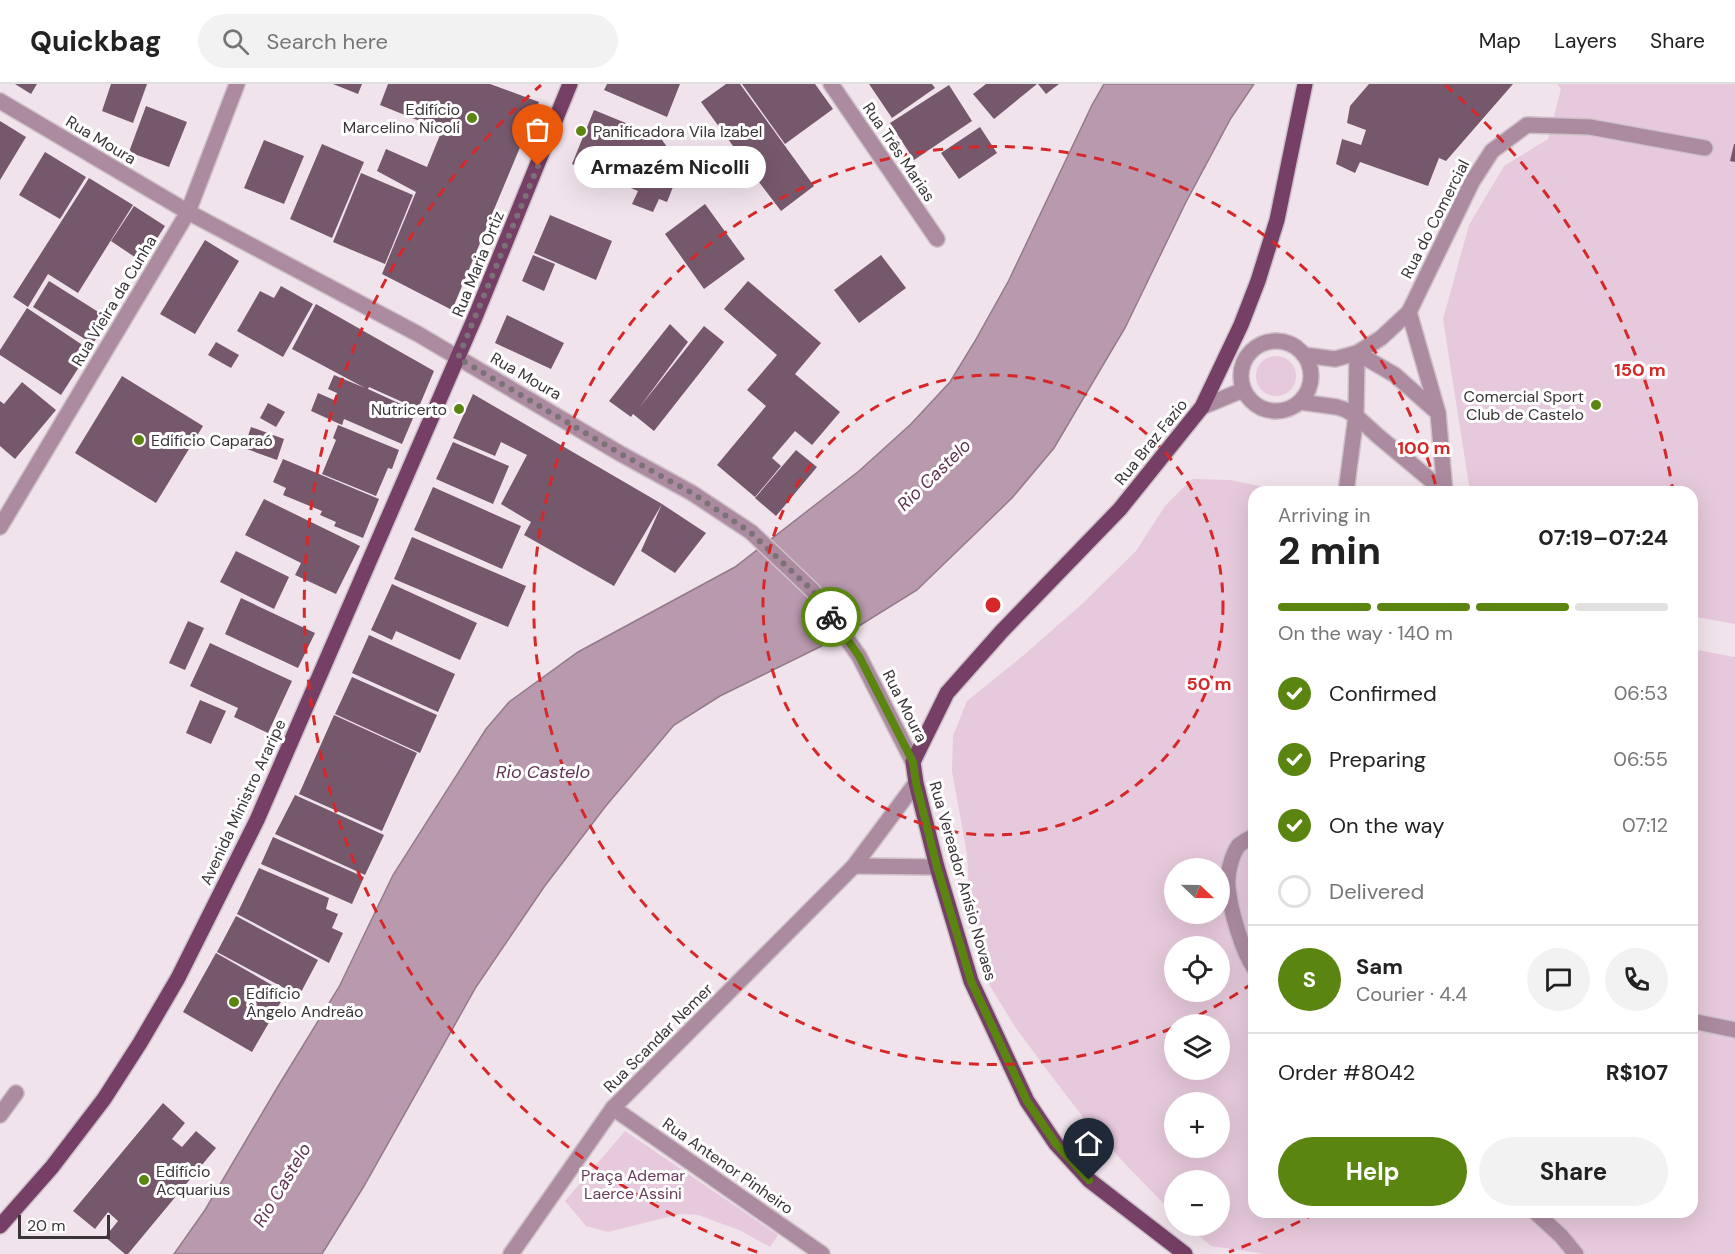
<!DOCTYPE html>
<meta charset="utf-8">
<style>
:root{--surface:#fff;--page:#f2f2f2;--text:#222;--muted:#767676;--line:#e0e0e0;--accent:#5a8511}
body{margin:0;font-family:"DM Sans",sans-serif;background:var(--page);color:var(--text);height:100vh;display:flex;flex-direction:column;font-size:22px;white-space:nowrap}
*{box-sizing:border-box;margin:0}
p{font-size:20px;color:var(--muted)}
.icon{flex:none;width:33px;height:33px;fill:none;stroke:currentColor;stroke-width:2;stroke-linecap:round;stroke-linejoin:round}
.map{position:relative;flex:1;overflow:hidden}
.drawer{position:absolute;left:1248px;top:402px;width:450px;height:732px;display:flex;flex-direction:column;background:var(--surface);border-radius:18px;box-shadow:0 6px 24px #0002}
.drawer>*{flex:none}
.needle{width:39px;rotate:112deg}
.buttons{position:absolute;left:1164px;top:774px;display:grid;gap:12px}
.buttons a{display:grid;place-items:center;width:66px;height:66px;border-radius:50%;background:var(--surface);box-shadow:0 6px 24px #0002;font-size:30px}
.scale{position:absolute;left:18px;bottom:15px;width:92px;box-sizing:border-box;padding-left:6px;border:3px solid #3b3539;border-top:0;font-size:16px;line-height:21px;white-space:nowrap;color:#3b3539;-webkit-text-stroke:4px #fff;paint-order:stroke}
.pin{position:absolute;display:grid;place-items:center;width:51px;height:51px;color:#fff;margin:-62px -26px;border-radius:50% 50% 50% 0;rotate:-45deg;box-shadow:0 0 6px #0007}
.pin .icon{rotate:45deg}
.courier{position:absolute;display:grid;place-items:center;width:60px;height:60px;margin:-30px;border:4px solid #5a8511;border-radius:50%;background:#fff;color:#222;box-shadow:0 2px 8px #0007}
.bubble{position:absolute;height:42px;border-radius:21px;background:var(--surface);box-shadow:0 6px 24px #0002;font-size:20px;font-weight:700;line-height:42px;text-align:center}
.overview em{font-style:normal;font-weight:700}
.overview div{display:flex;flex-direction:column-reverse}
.overview{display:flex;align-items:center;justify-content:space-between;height:102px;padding:0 30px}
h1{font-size:39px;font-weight:700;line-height:45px}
.bar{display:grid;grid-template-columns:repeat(4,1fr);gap:9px 6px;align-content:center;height:72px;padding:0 30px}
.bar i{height:8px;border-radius:4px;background:var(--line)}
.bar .active{background:var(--accent)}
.bar p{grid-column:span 4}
.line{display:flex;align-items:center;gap:15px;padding:0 30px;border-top:2px solid var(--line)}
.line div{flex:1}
.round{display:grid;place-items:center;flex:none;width:63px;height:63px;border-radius:32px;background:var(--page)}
ol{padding:0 30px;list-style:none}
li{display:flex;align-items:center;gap:18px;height:66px}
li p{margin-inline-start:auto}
li .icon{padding:6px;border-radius:50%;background:var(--accent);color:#fff;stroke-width:4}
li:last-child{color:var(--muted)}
li i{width:33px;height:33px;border:3px solid var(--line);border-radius:50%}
.button{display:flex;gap:12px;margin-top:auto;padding:12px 30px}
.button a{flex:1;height:69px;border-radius:36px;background:var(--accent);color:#fff;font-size:24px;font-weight:700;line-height:69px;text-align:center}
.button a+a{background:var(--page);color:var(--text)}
header{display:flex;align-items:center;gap:36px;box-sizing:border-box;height:84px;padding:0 30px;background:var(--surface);border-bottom:2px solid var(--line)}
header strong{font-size:28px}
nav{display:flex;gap:33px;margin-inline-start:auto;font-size:21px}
.search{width:420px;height:54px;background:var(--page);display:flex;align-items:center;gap:15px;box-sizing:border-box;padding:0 21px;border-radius:33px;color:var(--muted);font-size:22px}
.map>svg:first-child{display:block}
</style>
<header>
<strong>Quickbag</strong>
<div class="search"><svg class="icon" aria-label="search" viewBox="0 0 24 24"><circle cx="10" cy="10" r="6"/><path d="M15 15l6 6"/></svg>Search here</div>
<nav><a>Map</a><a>Layers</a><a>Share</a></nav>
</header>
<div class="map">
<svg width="1735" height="1170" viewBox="0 0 1735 1170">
<rect width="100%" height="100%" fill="#f1e3ec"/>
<g fill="#e6c9dc" fill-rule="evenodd">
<path d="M1557,0H1735V540L1692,532V408H1470L1443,235L1469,141L1504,82L1548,55L1561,5Z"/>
<circle cx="1276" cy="292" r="20"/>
<path d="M1192,395L1231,396L1287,408H1254V1128H1692V565L1735,573V1170H1265L1211,1162L1188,1142H1220V1096H1174V1130L1126,1081L1086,1037L1050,990L1015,943L984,892L970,826L967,770L952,687L953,652L967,617L1025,570L1082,520L1136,467L1165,422ZM1174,784H1220V830H1174ZM1174,862H1220V908H1174ZM1174,940H1220V986H1174ZM1174,1018H1220V1064H1174Z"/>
<path d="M625,1047L778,1151L770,1163L739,1146L698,1131L680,1130L608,1148L586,1142L565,1117Z"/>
</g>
<path fill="#b999ae" stroke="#937b8b" stroke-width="1.5" d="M1104,0H1254L1231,34L1186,118L1125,244L1054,364L1012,414L917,506L846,550L720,612L674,641L605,723L544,803L476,903L364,1102L322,1170H174L205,1126L277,1004L339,903L393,791L486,645L509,618L578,568L735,483L859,387L911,340L950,298L975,257L1009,196L1092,21Z"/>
<g fill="#76586c">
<path d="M15,0H37L31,10Z"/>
<path d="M111,0H147L133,39L102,27Z"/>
<path d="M333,0H362L358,10Z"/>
<path d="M388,0H490L539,18L452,226L382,190L416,108L377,87L386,65L427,83L442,46L380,21Z"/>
<path d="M607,0H680L667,33L604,6Z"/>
<path d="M726,0H740L814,102L781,127L749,85L768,70L749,84L701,18Z"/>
<path d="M742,0H815L833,25L785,60Z"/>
<path d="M869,0H932L935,4L892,34Z"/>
<path d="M986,0H1037L994,35L973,10Z"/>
<path d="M1038,0H1059L1046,10Z"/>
<path d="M1369,0H1513L1446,77L1439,74L1428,102L1360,78L1355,89L1336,80L1342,55L1361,61L1366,46L1347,39L1350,22Z"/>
<path d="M949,1L972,37L914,76L890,39Z"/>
<path d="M146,22L187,38L169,83L129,68Z"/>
<path d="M594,26L660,53L681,83L667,118L659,115L653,128L632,120L638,107L572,80Z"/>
<path d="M0,37L26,53L0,96Z"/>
<path d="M980,43L997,69L959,95L941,69Z"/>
<path d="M264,56L304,72L284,120L244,104Z"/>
<path d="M322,60L364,78L332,154L290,135Z"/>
<path d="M1734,60H1735V78L1730,77Z"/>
<path d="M45,68L86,93L60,135L19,111Z"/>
<path d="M361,89L413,111L385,180L333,158Z"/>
<path d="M89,94L133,121L78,209L48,190L28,223L13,213Z"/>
<path d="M705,120L745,175L704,205L665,150Z"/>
<path d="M134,122L165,142L142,178L111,157Z"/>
<path d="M550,131L612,157L596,196L534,169Z"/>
<path d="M205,156L239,177L195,250L160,230Z"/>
<path d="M533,171L555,180L544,207L522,197Z"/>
<path d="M881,171L906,204L859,239L834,206Z"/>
<path d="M49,197L108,234L93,260L33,223Z"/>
<path d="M748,197L821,259L795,290L840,328L812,361L795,347L772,374L781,382L755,413L717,381L766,322L747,306L777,271L724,225Z"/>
<path d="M281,202L313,220L283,273L237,247L260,207L274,214Z"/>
<path d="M316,220L434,287L418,325L369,303L368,305L416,327L402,360L344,335L342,341L311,327L318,309L334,316L337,309L328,305L334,291L365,304L292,265Z"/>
<path d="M27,224L90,266L61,311L0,271V266Z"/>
<path d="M507,231L564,259L551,285L495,259Z"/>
<path d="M670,240L688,258L639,324L704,242L724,258L654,347L633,330L631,333L609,317Z"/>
<path d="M216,258L239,271L231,284L208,271Z"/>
<path d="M122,292L203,342L156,419L75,369Z"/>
<path d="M22,298L56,326L15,375L0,362V317L4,320Z"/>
<path d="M473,310L662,420L706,449L675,489L641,467L662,420L614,502L524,451L531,438L501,420L527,371L501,358L495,372L453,354Z"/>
<path d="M268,319L285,328L276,343L260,334Z"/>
<path d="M338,341L399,366L392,385L388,384L376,412L322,390L336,356L333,354Z"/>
<path d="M251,343L284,355L277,376L244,364Z"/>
<path d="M453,358L509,382L493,420L436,395Z"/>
<path d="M796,366L817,383L776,432L755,414Z"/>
<path d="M283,375L379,415L363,454L334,442L336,438L320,431L322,427L283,411L286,404L273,398Z"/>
<path d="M433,403L521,442L502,485L414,446Z"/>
<path d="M264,415L360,462L336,510L295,491L301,479L245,451Z"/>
<path d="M412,453L526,502L508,543L394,495Z"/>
<path d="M236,467L289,493L274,525L220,498Z"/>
<path d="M392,500L477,539L460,576L396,547L392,556L371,546Z"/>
<path d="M241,514L315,549L298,584L225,550Z"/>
<path d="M188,537L204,544L185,586L169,579Z"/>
<path d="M369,551L455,590L438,628L352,589Z"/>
<path d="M210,559L292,597L268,649L234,633L238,624L190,602Z"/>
<path d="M352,593L437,631L420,669L335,630Z"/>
<path d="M200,616L226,627L211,660L186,649Z"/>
<path d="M334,631L417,669L382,747L299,710Z"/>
<path d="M295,711L384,751L365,791L275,750Z"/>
<path d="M273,753L364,793L352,820L261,780Z"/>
<path d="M259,784L329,814L326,825L338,830L332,844L343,849L329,879L237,830Z"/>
<path d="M236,832L318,876L299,912L217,868Z"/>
<path d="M216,869L286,909L252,968L183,928Z"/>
<path d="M163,1019L185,1039L172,1055L182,1063L196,1047L216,1064L128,1170H125L105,1153L118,1137L108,1128L95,1145L73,1127Z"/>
</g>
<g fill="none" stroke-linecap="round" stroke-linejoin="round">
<g stroke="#cdc0c8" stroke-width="18">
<g id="minor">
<path d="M831,0L937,155"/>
<path d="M0,17L188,128L418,250L621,370L692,409L751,448L813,507L859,572L913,678"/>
<path d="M1409,228L1438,329"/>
<circle cx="1276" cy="292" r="35"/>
<path d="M1304,271L1335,275L1357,269L1381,254L1409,228L1472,98L1492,67L1527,41L1590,43L1705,64"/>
<path d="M1300,318L1337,323L1346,326L1356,332L1378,352L1445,408"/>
<path d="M1202,323L1243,306"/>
<path d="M1346,408L1356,332L1357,269L1395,291L1438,329L1445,408"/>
<path d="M0,443L188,128L237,0"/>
<path d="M1254,752C1249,755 1242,758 1238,762C1231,773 1227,790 1228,803C1230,825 1242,867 1254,884"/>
<path d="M854,782L937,783"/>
<path d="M1692,937L1735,946"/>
<path d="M613,1024L822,1170"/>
<path d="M0,1031L16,1009"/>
<path d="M1535,1128L1561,1152L1576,1170"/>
<path d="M511,1170L613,1024L854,782L916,699"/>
</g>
</g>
<g stroke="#cdc0c8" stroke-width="18">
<g id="major">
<path d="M0,1142L52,1083L104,1015L140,959L178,894L257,736L476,231L570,0"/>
<path d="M1185,1170L1089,1096L1056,1060L1027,1017L971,897L937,783L916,699L913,678L947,609L1002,547L1120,425L1202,323L1241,241L1258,197L1277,136L1305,0"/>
</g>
</g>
<use href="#minor" stroke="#ac8ba0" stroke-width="15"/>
<use href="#major" stroke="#763f65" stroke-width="15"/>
</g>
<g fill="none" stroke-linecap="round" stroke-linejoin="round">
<path stroke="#7b7278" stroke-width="6" stroke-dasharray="0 10.8" d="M538,82L458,274L621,370L692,409L750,448L813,507L831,533"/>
<path stroke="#5a8511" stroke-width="8" d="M831,533L859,572L913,678L916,699L937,783L971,897L1027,1017L1056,1060L1089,1096"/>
</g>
<g fill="none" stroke="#d62828" stroke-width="3" stroke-dasharray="10 8">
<circle cx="993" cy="521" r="230"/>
<path d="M1253 899A459 459 0 0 1 1180 940M1172 944A459 459 0 1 1 1437 406"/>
<path d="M1316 1129A689 689 0 0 1 1229 1168M757 1168A689 689 0 0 1 541 1M1445 1A689 689 0 0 1 1673 407"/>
</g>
<g fill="#5a8511" stroke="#fff" stroke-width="2">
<circle cx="472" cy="34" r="6"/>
<circle cx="581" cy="47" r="6"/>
<circle cx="1596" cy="321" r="6"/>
<circle cx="459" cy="325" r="6"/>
<circle cx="139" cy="356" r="6"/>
<circle cx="234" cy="918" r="6"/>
<circle cx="144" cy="1096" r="6"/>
</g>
<g text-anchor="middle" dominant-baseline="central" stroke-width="6" stroke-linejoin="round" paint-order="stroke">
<g font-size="16" fill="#3b3539" stroke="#fff" text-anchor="start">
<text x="460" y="25" text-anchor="end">Edifício<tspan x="460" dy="18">Marcelino Nicoli</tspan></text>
<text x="593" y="47">Panificadora Vila Izabel</text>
<text x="1584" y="312" text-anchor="end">Comercial Sport<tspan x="1584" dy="18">Club de Castelo</tspan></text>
<text x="447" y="325" text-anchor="end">Nutricerto</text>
<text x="151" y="356">Edifício Caparaó</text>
<text x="246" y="909">Edifício<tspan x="246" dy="18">Ângelo Andreão</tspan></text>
<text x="156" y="1087">Edifício<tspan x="156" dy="18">Acquarius</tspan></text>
</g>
<g font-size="16" fill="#3b3539" stroke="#fff">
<text transform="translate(101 56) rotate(31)">Rua Moura</text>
<text transform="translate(899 68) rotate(56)">Rua Três Marias</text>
<text transform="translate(1435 135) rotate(-63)">Rua do Comercial</text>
<text transform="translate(478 180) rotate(-68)">Rua Maria Ortiz</text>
<text transform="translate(114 217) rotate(-59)">Rua Vieira da Cunha</text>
<text transform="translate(526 292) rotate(30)">Rua Moura</text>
<text transform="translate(1151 358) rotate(-51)">Rua Braz Fazio</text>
<text transform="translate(905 622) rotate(63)">Rua Moura</text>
<text transform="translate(243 718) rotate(-65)">Avenida Ministro Araripe</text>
<text transform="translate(963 797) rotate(74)">Rua Vereador Anísio Novaes</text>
<text transform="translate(658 954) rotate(-45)">Rua Scandar Nemer</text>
<text transform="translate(728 1082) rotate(35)">Rua Antenor Pinheiro</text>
</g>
<g font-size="16" fill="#683b5b" stroke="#fff">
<text x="633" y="1091">Praça Ademar<tspan x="633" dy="18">Laerce Assini</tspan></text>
</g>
<g font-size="18" font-style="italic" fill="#613453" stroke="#fff">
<text transform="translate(934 391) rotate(-44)">Rio Castelo</text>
<text x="543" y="688">Rio Castelo</text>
<text transform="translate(282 1101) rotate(-59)">Rio Castelo</text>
</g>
</g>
<circle cx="993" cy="521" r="9" fill="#d62828" stroke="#fff" stroke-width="3"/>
<g font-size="18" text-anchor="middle" font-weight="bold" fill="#d62828" stroke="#fff" stroke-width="6" stroke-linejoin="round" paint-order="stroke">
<text x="1640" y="292">150 m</text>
<text x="1424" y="370">100 m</text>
<text x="1209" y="606">50 m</text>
</g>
</svg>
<div class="buttons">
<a><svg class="needle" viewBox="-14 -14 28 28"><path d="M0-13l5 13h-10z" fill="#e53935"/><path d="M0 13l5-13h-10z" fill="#767676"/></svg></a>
<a><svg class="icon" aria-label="locate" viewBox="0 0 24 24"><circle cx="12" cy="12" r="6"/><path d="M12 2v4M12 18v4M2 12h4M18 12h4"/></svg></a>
<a><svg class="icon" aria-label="layers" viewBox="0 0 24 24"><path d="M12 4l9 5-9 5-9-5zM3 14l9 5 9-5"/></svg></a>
<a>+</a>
<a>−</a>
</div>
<div class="scale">20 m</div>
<div class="pin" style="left:538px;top:82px;background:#ea580c"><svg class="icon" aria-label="bag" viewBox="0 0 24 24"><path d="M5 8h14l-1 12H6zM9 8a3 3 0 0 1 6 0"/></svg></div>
<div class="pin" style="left:1089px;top:1096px;background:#1f2937"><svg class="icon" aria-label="home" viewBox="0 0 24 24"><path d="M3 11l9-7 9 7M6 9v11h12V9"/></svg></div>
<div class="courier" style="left:831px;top:533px"><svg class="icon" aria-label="bike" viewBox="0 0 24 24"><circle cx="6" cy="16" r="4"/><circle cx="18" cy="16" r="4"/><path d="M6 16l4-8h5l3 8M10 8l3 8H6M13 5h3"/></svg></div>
<div class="bubble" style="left:574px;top:62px;width:192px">Armazém Nicolli</div>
<section class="drawer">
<div class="overview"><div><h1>2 min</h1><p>Arriving in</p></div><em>07:19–07:24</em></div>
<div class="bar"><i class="active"></i><i class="active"></i><i class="active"></i><i></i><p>On the way · 140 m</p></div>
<ol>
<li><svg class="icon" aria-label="check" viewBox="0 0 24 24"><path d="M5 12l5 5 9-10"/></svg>Confirmed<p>06:53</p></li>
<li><svg class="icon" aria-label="check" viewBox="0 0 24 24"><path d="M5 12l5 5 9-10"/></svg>Preparing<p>06:55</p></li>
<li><svg class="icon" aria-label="check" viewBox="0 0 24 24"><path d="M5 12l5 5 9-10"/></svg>On the way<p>07:12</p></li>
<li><i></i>Delivered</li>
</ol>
<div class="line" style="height:108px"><b class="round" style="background:var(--accent);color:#fff">S</b><div><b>Sam</b><p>Courier · 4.4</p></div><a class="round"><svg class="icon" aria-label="chat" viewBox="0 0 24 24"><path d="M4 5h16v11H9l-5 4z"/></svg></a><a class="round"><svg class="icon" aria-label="phone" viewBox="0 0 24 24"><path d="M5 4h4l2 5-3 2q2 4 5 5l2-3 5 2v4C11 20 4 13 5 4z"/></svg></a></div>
<div class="line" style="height:78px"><div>Order #8042</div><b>R$107</b></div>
<div class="button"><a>Help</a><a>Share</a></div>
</section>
</div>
